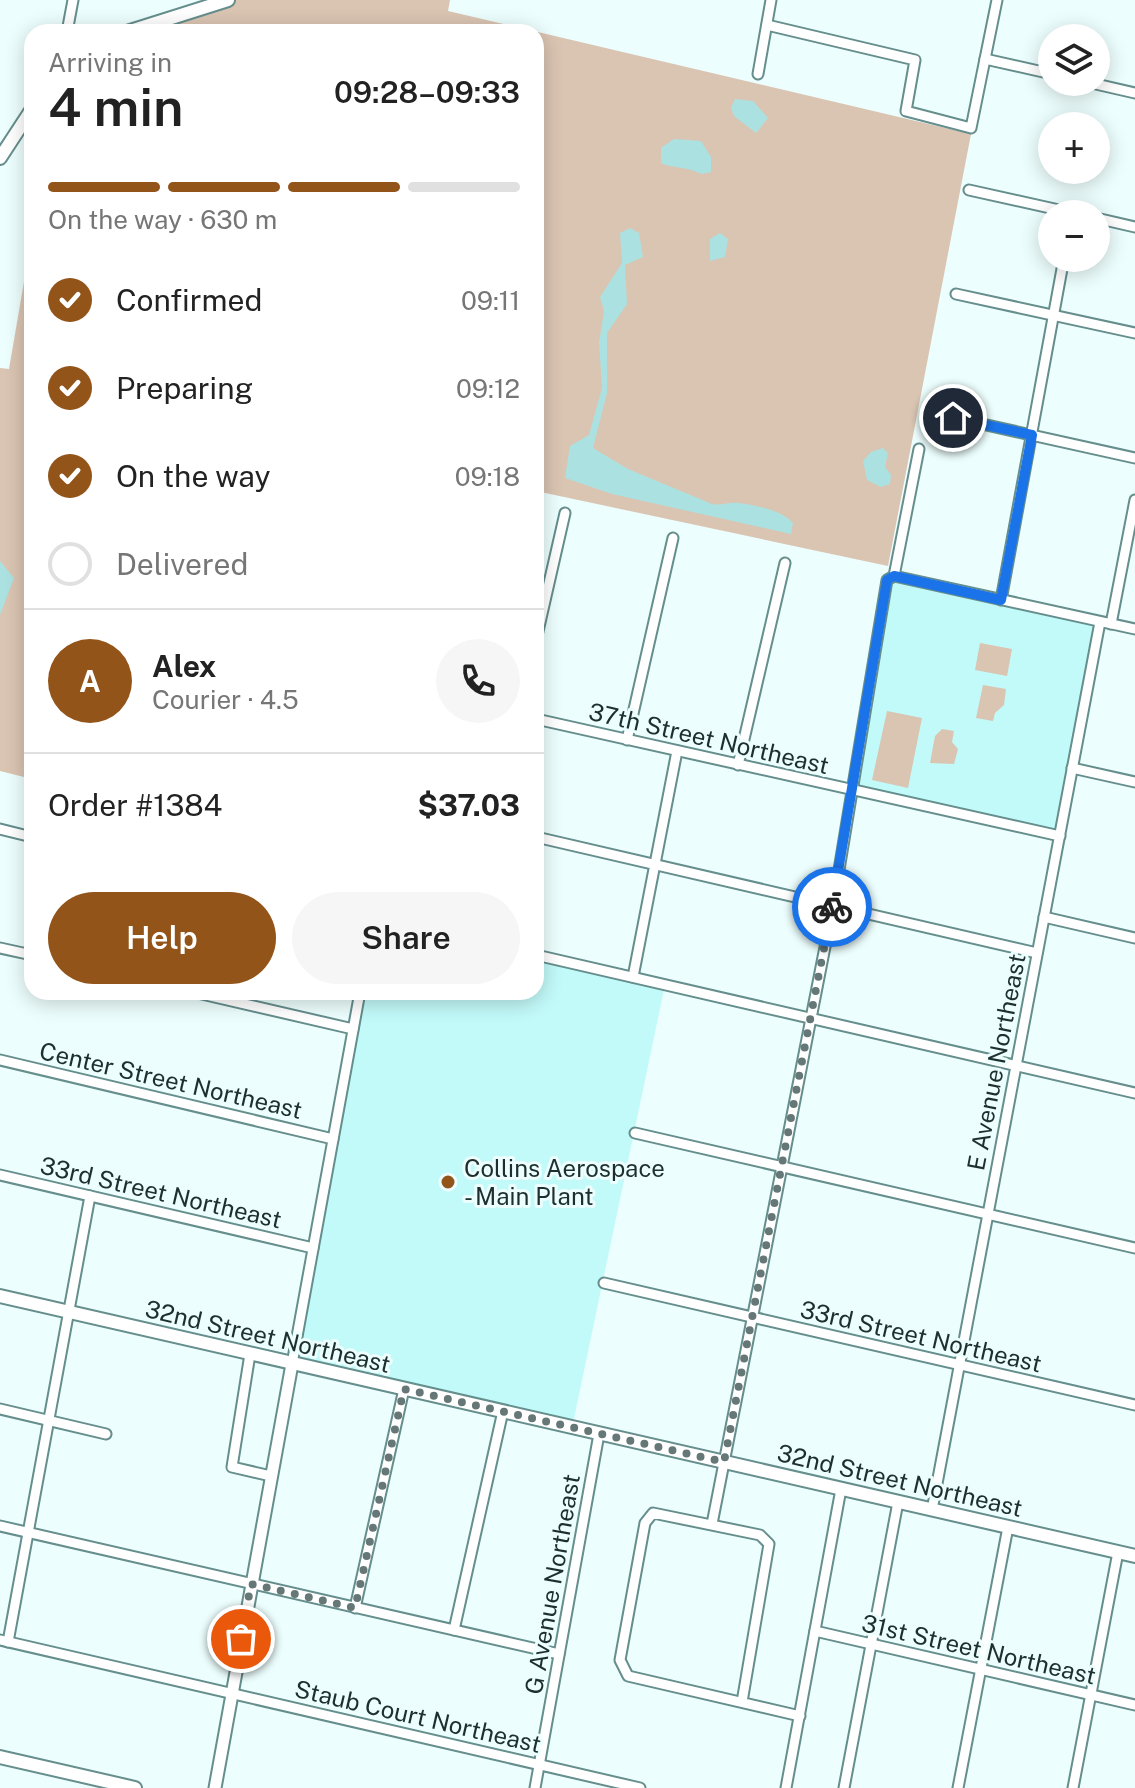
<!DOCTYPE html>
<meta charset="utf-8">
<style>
:root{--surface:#fff;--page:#f6f6f6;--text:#222;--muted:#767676;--line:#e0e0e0;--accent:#925419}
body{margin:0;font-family:"Public Sans",sans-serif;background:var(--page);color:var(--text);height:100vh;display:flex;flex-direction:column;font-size:30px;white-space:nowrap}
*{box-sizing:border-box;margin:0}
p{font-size:26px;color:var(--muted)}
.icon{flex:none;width:44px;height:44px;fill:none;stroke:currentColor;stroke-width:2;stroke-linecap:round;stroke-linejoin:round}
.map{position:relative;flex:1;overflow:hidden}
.drawer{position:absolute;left:24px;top:24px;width:520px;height:976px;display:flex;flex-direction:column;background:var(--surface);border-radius:24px;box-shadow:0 4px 20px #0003}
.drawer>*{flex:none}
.tools{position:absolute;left:1038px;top:24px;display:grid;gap:16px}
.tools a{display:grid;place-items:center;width:72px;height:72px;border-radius:50%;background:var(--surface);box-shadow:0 4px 20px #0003;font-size:40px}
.pin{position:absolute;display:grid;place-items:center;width:68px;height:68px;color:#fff;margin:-34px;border:4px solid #fff;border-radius:50%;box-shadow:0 2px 8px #0007}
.courier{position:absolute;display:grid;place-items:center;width:80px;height:80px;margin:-40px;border:6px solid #1a73e8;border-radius:50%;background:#fff;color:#222;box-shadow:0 2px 10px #0007}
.head em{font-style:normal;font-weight:600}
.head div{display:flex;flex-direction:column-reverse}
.head{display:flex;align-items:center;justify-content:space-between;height:136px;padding:0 24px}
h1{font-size:52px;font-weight:600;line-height:60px}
.bar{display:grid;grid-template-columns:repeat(4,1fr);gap:12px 8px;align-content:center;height:96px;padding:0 24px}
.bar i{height:10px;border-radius:6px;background:var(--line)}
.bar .active{background:var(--accent)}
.bar p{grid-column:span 4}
.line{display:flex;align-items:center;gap:20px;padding:0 24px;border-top:2px solid var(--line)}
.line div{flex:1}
.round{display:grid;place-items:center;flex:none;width:84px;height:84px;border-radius:42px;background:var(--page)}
ol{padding:0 24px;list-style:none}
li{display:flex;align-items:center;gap:24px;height:88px}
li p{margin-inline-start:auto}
li .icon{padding:8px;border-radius:50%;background:var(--accent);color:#fff;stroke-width:4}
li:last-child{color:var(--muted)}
li i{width:44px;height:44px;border:4px solid var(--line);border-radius:50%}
.cta{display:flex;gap:16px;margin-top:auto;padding:16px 24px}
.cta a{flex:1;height:92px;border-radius:48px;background:var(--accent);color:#fff;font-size:32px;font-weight:600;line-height:92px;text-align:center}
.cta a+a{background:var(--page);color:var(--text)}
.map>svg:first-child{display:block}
</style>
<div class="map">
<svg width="1135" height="1788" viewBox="0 0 1135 1788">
<rect width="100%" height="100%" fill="#ecfefd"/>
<g fill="#c2faf9">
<path d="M894,576L1100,622L1058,832L854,792L887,580Z"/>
<path d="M536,955L665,985L572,1428L292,1364L360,992H536Z"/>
</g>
<g fill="#dac4b2">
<path d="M228,0H450L448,11L971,134L888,566L536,491V32H127Z"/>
<path d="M32,235V779L0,771V368L9,369Z"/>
<path d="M980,643L1012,649L1007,676L975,670Z"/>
<path d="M983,685L1006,689L1004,705L995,713L993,721L976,718Z"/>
<path d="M887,711L922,718L908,788L872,780Z"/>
<path d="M942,729L954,731L952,742L958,749L954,764L930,763L935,736Z"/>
</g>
<g fill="#abe2e1">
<path d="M735,99L753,101L768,118L756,133L734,116L731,108Z"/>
<path d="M674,139L701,141L711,157V172L702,174C685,166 669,168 661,163V148Z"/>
<path d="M630,228L639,233L643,257L625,265L627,304L607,333V393L593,448L628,469L712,504C722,506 729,502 738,503C755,505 782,510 793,523L791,534L612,494L565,478L570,446L589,435L602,388L599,343L604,311L600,297L622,263L620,233Z"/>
<path d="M720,233L728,239L725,257L710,261V239Z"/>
<path d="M883,448L888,453L885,467L891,475L890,484L881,487L867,480L863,461L871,452Z"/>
<path d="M0,561L14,578L0,615Z"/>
</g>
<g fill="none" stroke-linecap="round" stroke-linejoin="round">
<g stroke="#658e8d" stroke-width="13">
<g id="minor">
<path d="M767,25L915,60L906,111L971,128L997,0"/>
<path d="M67,32L73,0"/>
<path d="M985,59L1052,74"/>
<path d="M758,74L771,0"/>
<path d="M1087,82L1135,93"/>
<path d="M969,190L1077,214"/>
<path d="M1096,218L1135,227"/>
<path d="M956,294L1135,333"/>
<path d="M928,412L1135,458"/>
<path d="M894,576L1135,629"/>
<path d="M1001,600L1064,258"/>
<path d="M1111,624L1135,500"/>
<path d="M536,640L565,513"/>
<path d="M536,719L1060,836"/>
<path d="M627,740L673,538"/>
<path d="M738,765L785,563"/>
<path d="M1072,768L1135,782"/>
<path d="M0,829L32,837"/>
<path d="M536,837L1037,953"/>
<path d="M1044,917L1135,938"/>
<path d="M0,948L32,955"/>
<path d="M536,955L1135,1093"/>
<path d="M633,977L677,751"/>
<path d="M193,992L353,1029"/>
<path d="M0,1060L333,1139"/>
<path d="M635,1133L1135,1248"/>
<path d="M0,1175L313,1248"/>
<path d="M604,1283L1135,1405"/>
<path d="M250,1354L232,1467L271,1476"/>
<path d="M292,1364L360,992"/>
<path d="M0,1409L106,1434"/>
<path d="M932,1510L1100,622"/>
<path d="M712,1524L833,906L887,580L894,576L919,449"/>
<path d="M0,1526L559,1654"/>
<path d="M355,1608L404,1389"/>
<path d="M454,1630L503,1411"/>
<path d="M815,1631L1135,1705"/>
<path d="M0,1640L640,1788"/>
<path d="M8,1642L90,1196"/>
<path d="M742,1702L769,1544L760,1535L653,1513L645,1523L620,1660L628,1676L800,1716"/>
<path d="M535,1788L599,1434"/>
<path d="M786,1788L841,1489"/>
<path d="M844,1788L898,1502"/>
<path d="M958,1788L1008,1527"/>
<path d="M1073,1788L1118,1552"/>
</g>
</g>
<g stroke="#658e8d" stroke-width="15">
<path id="tertiary" d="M215,1788L292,1364"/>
</g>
<g stroke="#658e8d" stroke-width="16">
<g id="secondary">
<path d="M127,32L228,0"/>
<path d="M0,158L32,109"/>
<path d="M0,1296L1135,1556"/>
<path d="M0,1757L135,1788"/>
</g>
</g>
<use href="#minor" stroke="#fff" stroke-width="9"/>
<use href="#tertiary" stroke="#fff" stroke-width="11"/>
<use href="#secondary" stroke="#fff" stroke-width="12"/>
</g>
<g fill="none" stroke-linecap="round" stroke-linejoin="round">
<path stroke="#677" stroke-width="8" stroke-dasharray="0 14.4" d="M241,1639L251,1584L355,1608L404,1389L724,1462L832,907"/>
<path stroke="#1a73e8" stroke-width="10" d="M832,907L887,580L894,576L1001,600L1032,435L953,418"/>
</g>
<circle fill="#925419" stroke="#ecfefd" stroke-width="3" cx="448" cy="1182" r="8"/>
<g text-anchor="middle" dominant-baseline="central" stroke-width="6" stroke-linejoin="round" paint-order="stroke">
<g font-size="24" fill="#1e2f2f" stroke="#ecfefd">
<text transform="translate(709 738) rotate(13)">37th Street Northeast</text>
<text transform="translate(996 1062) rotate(-79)">E Avenue Northeast</text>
<text transform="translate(171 1080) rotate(13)">Center Street Northeast</text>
<text transform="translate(161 1192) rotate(13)">33rd Street Northeast</text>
<text transform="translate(268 1336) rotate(13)">32nd Street Northeast</text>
<text transform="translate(921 1336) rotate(13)">33rd Street Northeast</text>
<text transform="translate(900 1480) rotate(13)">32nd Street Northeast</text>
<text transform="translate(552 1584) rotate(-80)">G Avenue Northeast</text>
<text transform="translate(979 1649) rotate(13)">31st Street Northeast</text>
<text transform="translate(418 1716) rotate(13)">Staub Court Northeast</text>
</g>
<g font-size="24" fill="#1e2f2f" stroke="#ecfefd" text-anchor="start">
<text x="464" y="1168">Collins Aerospace<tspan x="464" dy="28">- Main Plant</tspan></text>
</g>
</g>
</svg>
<div class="tools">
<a><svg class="icon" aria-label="layers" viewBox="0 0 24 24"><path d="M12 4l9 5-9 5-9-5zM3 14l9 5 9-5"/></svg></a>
<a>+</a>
<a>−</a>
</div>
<div class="pin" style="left:241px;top:1639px;background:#ea580c"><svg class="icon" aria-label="bag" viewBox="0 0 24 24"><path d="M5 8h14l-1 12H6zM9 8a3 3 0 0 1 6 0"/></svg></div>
<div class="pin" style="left:953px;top:418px;background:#1f2937"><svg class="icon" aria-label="home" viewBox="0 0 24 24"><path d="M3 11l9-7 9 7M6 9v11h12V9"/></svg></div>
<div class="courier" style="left:832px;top:907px"><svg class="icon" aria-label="bike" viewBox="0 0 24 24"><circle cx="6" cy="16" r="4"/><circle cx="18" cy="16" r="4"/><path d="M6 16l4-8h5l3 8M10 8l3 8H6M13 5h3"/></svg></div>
<section class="drawer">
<div class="head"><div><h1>4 min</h1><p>Arriving in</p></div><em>09:28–09:33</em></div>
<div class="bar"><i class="active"></i><i class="active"></i><i class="active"></i><i></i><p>On the way · 630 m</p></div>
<ol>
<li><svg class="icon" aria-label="check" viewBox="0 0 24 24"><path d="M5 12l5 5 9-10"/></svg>Confirmed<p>09:11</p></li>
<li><svg class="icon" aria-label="check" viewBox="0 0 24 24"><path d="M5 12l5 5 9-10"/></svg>Preparing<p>09:12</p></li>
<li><svg class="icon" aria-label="check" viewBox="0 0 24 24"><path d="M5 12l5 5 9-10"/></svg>On the way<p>09:18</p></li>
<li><i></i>Delivered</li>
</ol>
<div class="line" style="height:144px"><b class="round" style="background:var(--accent);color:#fff">A</b><div><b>Alex</b><p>Courier · 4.5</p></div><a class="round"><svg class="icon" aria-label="phone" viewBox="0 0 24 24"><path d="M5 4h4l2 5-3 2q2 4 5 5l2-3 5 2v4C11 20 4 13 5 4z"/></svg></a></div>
<div class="line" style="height:104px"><div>Order #1384</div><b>$37.03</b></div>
<div class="cta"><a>Help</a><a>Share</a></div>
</section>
</div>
